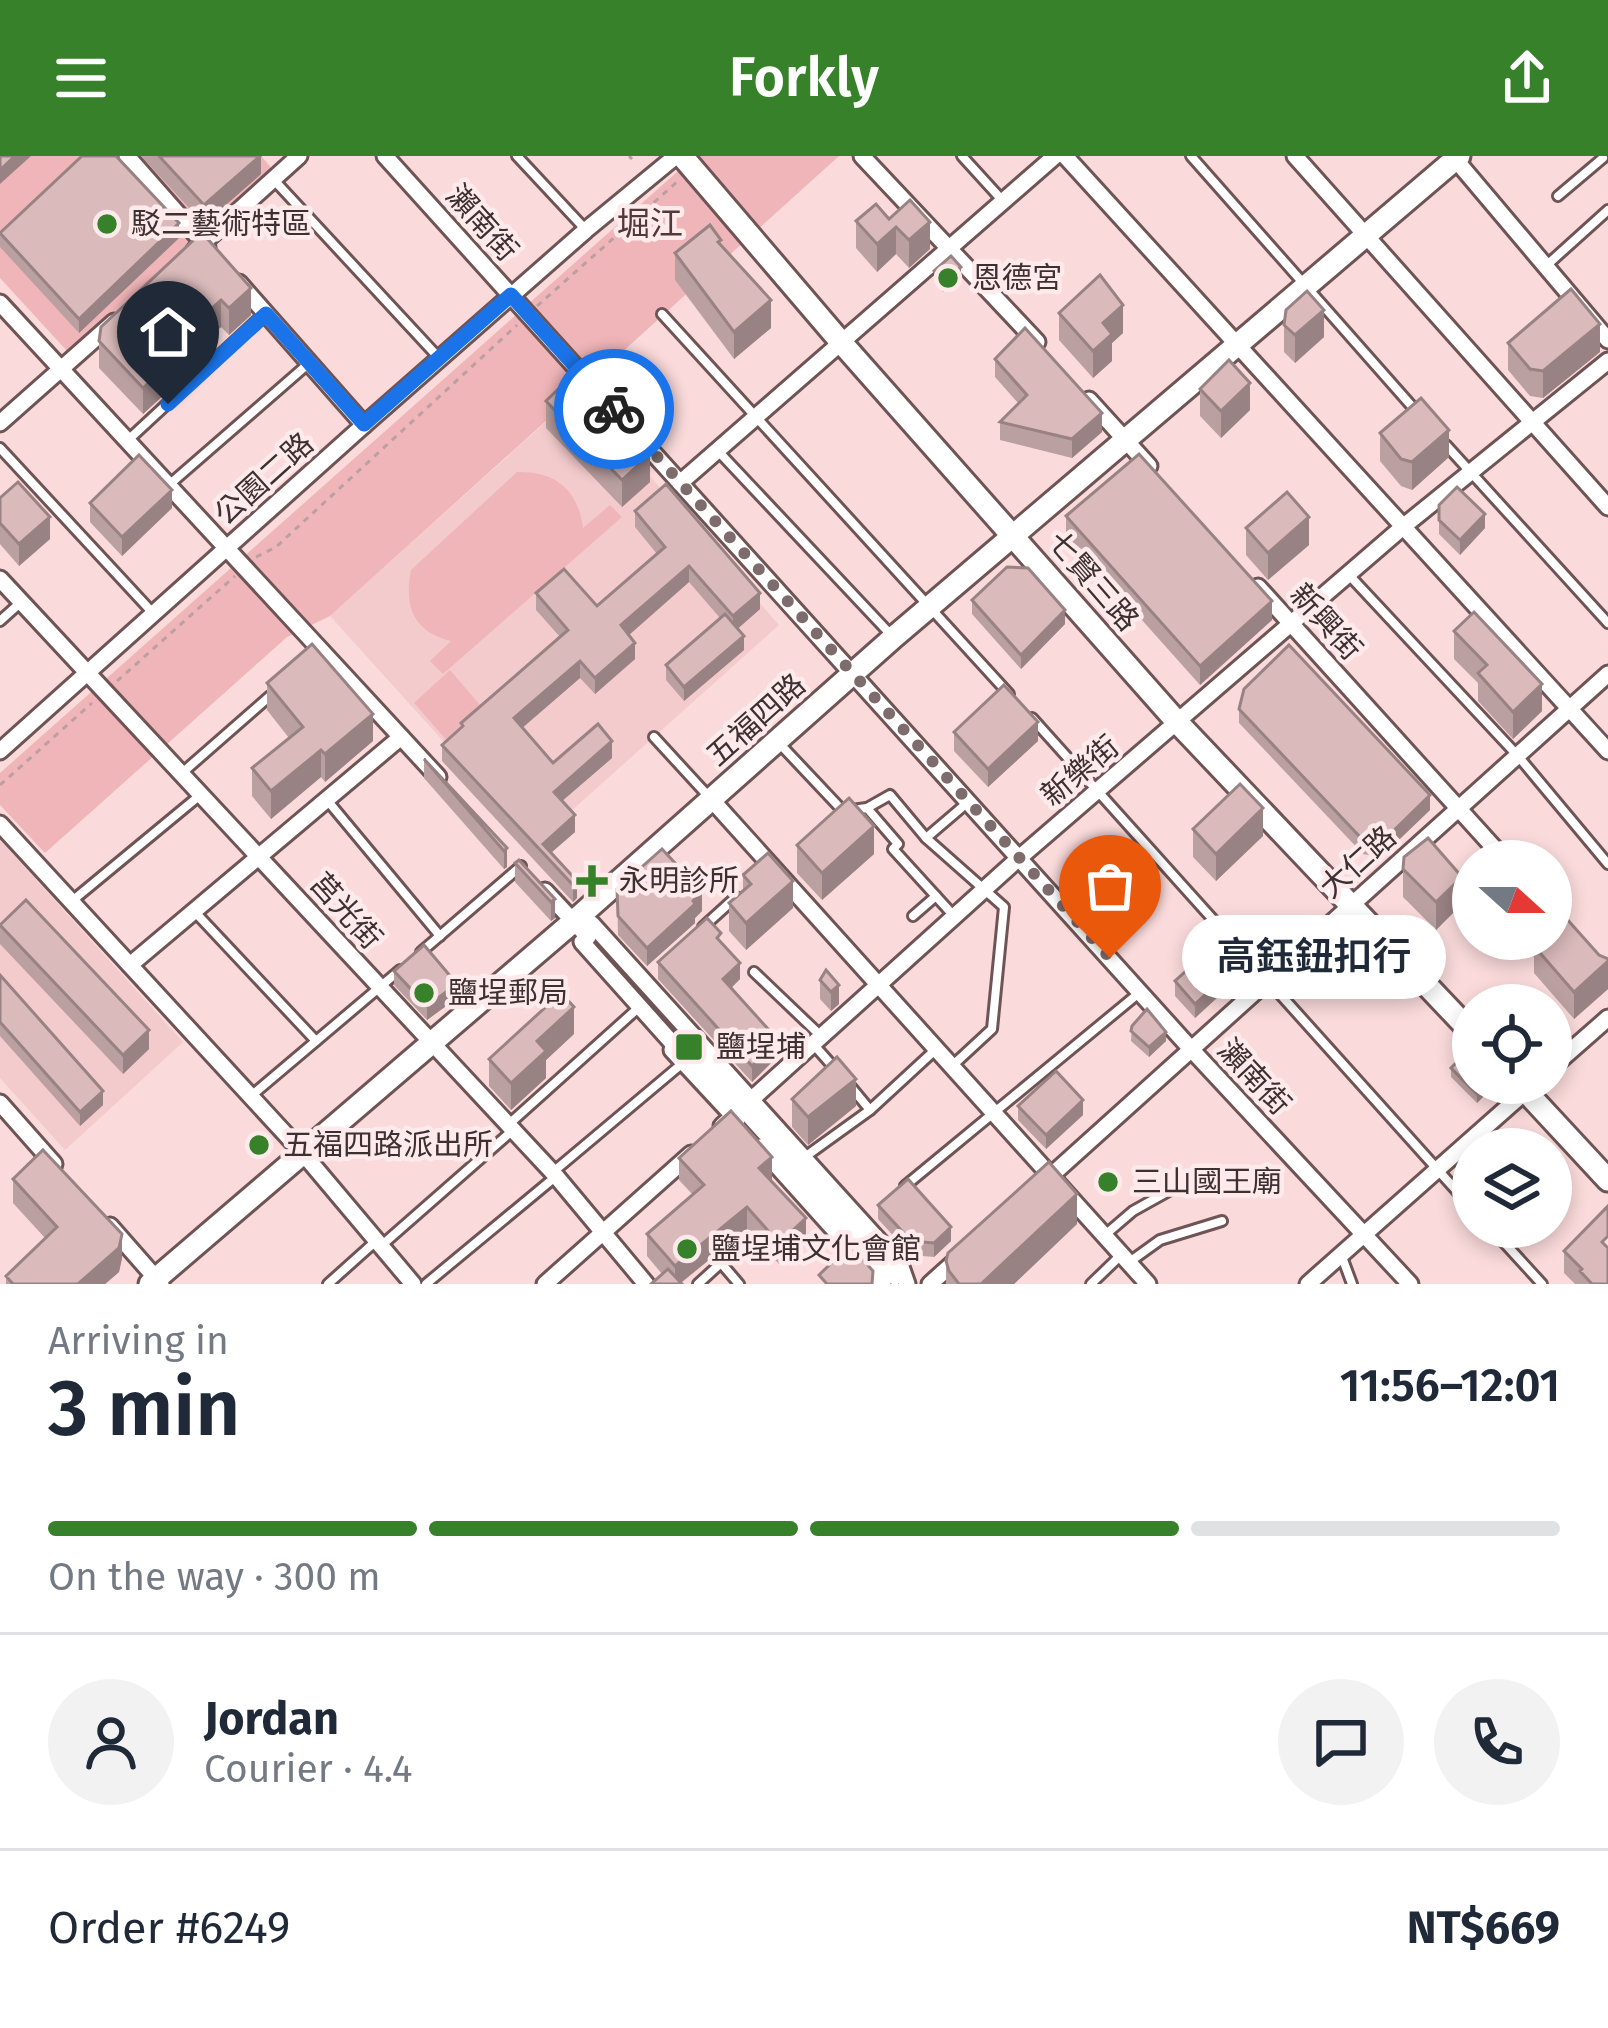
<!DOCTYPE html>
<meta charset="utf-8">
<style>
:root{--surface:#fff;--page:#f2f2f3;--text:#1f2937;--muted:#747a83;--line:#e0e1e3;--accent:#368129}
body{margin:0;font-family:"Fira Sans","Noto Sans TC",sans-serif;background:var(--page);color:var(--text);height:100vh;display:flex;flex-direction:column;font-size:45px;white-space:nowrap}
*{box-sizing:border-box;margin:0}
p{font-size:39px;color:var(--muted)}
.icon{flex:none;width:66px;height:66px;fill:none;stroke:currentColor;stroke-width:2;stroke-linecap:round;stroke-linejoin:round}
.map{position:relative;height:1128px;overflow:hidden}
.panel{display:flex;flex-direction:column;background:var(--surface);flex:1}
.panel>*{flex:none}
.needle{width:78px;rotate:111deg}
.fabs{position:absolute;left:1452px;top:684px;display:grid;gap:24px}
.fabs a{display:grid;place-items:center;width:120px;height:120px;border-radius:50%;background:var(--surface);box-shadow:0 6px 18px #0003;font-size:60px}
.pin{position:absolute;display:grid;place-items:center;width:102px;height:102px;color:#fff;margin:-123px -51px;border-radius:50% 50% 50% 0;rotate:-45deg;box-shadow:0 0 12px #0007}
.pin .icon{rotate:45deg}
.courier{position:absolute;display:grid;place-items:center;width:120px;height:120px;margin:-60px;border:9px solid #1a73e8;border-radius:50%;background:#fff;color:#222;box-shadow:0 3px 15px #0007}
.bubble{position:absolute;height:84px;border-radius:42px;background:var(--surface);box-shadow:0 6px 18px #0003;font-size:39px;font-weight:600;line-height:84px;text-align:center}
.head em{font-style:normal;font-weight:600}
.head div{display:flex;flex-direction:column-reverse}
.head{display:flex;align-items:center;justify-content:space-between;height:204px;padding:0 48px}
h1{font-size:78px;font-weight:600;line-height:90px}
.bar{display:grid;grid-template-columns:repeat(4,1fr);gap:18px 12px;align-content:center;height:144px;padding:0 48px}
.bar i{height:15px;border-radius:9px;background:var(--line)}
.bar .active{background:var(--accent)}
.bar p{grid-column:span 4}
.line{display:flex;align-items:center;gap:30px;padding:0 48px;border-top:3px solid var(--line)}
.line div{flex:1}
.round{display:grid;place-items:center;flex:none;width:126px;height:126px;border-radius:63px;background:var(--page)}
header{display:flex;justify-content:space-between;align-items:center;height:156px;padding:0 48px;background:var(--accent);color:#fff;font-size:54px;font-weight:600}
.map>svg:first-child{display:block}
</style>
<header><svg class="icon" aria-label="menu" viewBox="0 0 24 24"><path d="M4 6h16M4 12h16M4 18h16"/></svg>Forkly<svg class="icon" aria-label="share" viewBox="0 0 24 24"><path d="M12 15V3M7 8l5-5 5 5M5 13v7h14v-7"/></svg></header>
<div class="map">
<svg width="1608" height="1128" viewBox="0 0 1608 1128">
<rect width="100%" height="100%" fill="#fadadb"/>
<g fill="#f3cbcd">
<path d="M578,237L779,469L551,673L512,661L330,460Z"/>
<path d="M0,684L183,886L65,994L0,922Z"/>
</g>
<g fill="#f0b5b8">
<path d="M0,0H261L274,15L68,196L0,122Z"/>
<path d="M695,0H839L330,460L287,481L45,697L0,649V617Z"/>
<path d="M517,316C555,315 578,333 583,372L610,349L622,361L443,518L430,505L451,485C413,476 404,450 411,414Z"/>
<path d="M450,514L485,555L449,587L414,547Z"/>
</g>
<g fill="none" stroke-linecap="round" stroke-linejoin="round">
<g stroke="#6f5455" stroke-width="14">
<g id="lane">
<path d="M517,0L586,74"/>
<path d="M962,0L1002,44"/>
<path d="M1191,0L1416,255"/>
<path d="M274,24L439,202"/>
<path d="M1558,40L1603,2"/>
<path d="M1547,109L1608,54"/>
<path d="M662,158L1009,538"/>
<path d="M126,286L264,158"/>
<path d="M1446,289L1608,467"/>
<path d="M0,292L152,456"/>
<path d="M718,295L893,481"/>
<path d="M170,328L308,208"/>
<path d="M1349,419L1518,600L1608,708"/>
<path d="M0,465L20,447"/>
<path d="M1032,562L1473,1053"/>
<path d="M654,581L710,642"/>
<path d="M778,586L843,655L867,652L898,688L893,693L954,760"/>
<path d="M182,617L270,540"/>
<path d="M327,644L440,780"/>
<path d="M867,652L890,639L926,682L1004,751L992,873L952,910"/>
<path d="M926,682L967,647"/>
<path d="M72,745L199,640"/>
<path d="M194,755L316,885"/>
<path d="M913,760L936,740"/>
<path d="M703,771L736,741"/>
<path d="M421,796L521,710"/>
<path d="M754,816L821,880"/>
<path d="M814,889L837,915"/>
<path d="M851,931L870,954"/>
<path d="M251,940L400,814"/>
<path d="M508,969L636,854"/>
<path d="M802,1003L870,954L934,895"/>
<path d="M553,1016L684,906"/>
<path d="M905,1030L1139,837"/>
<path d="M1490,1071L1542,1128"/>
<path d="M1105,1079L1133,1055L1185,1026"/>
<path d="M382,1089L512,975"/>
<path d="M1342,1101L1352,1128"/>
<path d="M1128,1107L1160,1084L1222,1065"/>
<path d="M328,1128L376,1085"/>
<path d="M426,1128L554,1022"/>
<path d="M698,1128L721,1107L739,1128"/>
<path d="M1091,1128L1120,1100"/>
</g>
</g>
<g stroke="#6f5455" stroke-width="21">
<g id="street">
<path d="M127,0L207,91"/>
<path d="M385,0L1191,893L1410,1128"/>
<path d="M862,0L1037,186"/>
<path d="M1065,0L1608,595"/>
<path d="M1295,0L1608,351"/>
<path d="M1455,3L1608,184"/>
<path d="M195,94L299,0"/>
<path d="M239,127L364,269"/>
<path d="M0,147L438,621"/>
<path d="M1089,244L1149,310"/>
<path d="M0,267L114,166"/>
<path d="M680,327L1055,0"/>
<path d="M0,423L556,1020L646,1128"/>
<path d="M1258,431L1506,705"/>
<path d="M0,595L364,269L586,74L676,0"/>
<path d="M711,643L1148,1128"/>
<path d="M0,668L301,995L413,1128"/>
<path d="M545,735L588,781L582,786L683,899L689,893L895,1121"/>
<path d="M574,765L592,768L900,1108L907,1128"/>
<path d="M130,809L401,581"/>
<path d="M672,894L737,964"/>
<path d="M1551,912L1608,862"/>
<path d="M0,947L54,1008"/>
<path d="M722,970L1019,702L1404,370L1608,205"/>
<path d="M760,991L883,1128"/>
<path d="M1044,1026L1608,518"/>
<path d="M110,1070L161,1128"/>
<path d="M545,1128L691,998"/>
<path d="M930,1128L959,1102"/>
<path d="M1308,1128L1535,927"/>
</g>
</g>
<g stroke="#6f5455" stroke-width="27">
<g id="secondary">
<path d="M682,0L840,185L1178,567L1473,878"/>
<path d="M1518,927L1608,1024"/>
<path d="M150,1128L574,765L894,481L1459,0"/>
</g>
</g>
<g stroke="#baa0a1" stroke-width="3" stroke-dasharray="6 6" stroke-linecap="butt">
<path d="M629,0L632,3"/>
<path d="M537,150L678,25"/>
<path d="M256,401L276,391L517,169"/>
<path d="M117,525L235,420"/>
<path d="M0,629L92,547"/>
</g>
<use href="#lane" stroke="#fff" stroke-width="8"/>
<use href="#street" stroke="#fff" stroke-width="15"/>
<use href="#secondary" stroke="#fff" stroke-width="21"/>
</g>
<g fill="#bba0a1">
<path d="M141,0H261V18L204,68Z"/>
<path d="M889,63L930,93L909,112L896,98L877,116L856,92V65Z"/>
<path d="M0,77L179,82L79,177L0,91Z"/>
<path d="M199,79L251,159L229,179L221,171L202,188V204L143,258L99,212V185Z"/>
<path d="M721,89L771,172L734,203L675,124V97Z"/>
<path d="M934,115L961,120L943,136L934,124Z"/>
<path d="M1059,157L1123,177L1112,187V205L1093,222L1059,184Z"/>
<path d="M1284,169L1324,181L1295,207L1284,196Z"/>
<path d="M1508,187L1600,196L1543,242L1530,240L1508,214Z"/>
<path d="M995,203L1102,276L1072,302L1000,284V266L1019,248L995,221Z"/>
<path d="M1200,233L1250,254L1221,282L1200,260Z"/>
<path d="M546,245L650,326L622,351L546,272Z"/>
<path d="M1380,277L1449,301L1412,334L1401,330L1380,305Z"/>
<path d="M0,342L50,383L19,410L0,388Z"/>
<path d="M90,347L172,352L122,400L90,366Z"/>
<path d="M1439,349L1485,372L1460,399L1439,378Z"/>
<path d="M635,355L760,453L738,472L744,494L684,545L666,524V509L720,462L689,426L629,479L635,503L595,538L580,522L523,571L553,607L612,602L562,645L575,676L551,697L577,725V742L573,746L442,605V589L461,572V567L560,481L536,454V437L597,450L657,398L635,371Z"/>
<path d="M1066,360L1272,464L1200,529L1066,379Z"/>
<path d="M1246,372L1309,389L1268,424L1246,399Z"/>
<path d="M972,444L1065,468L1021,513L972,458Z"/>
<path d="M1454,475L1542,555L1513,583L1478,545V527L1454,503Z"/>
<path d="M267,527L373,585L325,626L321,621L271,663L252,640V612L289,582L267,554Z"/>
<path d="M1239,553L1430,654L1381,701L1363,698L1239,567Z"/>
<path d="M954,576L1038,585L988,631L954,595Z"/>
<path d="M424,603L507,692V711L504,713L424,622Z"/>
<path d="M1193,673L1263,680L1216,725L1193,701Z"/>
<path d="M797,689L874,698L822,744L797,717Z"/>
<path d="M515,707L555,743V762L551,765L515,726Z"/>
<path d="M1403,713L1462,748L1436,774L1403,741Z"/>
<path d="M743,719L793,752L746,794L729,775V747L743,735Z"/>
<path d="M617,733L702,755L695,762V767L647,810L618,779Z"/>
<path d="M1562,764L1599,799L1608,803V833L1574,863L1534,817V801L1518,784L1551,783Z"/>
<path d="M0,768L149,893L123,918L0,788Z"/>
<path d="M721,786L740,823L731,832L778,900L752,926L658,823V806Z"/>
<path d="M394,815L457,842L427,864L394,829Z"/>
<path d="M1244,817L1195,862L1175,840V825Z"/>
<path d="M0,819L103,949L80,970L0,880Z"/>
<path d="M820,824L839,829V848L831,855L820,843Z"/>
<path d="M1132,870L1166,885L1149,901L1131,885Z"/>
<path d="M574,878L546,904V922L511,954L489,930V903Z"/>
<path d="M1451,912L1492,927V932L1477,947L1451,921Z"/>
<path d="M792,943L856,950L808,989L792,971Z"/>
<path d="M1018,950L1083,959L1046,993L1018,964Z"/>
<path d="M679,1002L772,1023L770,1024L806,1084L779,1108L747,1073L681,1127L662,1118L647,1100V1078L693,1039L679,1024Z"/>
<path d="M13,1023L122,1102L119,1116L105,1128H6V1120L45,1082L13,1047Z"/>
<path d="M878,1049L951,1085L934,1101L911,1099L878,1063Z"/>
<path d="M1077,1068L1014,1128H946V1105Z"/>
<path d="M1564,1095L1608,1128H1575L1564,1117Z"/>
</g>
<g fill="#998283">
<path d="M15,0H31L0,28V14Z"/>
<path d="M261,0V18L204,68V49Z"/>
<path d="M930,66V93L909,112V84Z"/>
<path d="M179,67V82L79,177V163Z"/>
<path d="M896,71V98L877,116V88Z"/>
<path d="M961,111V120L943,136V126Z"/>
<path d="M251,132V159L229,179V152Z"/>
<path d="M221,144V171L202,188V204L143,258V232L195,168Z"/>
<path d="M771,144V172L734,203V176Z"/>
<path d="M1123,149V177L1112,187V205L1093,222V195L1103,167Z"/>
<path d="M1324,154V181L1295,207V179Z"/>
<path d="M1600,168V196L1543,242V215Z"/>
<path d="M1250,227V254L1221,282V255Z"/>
<path d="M1102,257V276L1072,302V283Z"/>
<path d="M1449,274V301L1412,334V306Z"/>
<path d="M650,298V326L622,351V324Z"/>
<path d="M172,334V352L122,400V381Z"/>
<path d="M1485,358V372L1460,399V384Z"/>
<path d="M50,361V383L19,410V388Z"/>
<path d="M1309,361V389L1268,424V397Z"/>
<path d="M689,410V426L621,486V469Z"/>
<path d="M760,437V453L733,477V460Z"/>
<path d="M1272,445V464L1200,529V510Z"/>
<path d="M1065,454V468L1021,513V499Z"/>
<path d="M744,480V494L684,545V531Z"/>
<path d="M635,487V503L595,538V522Z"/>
<path d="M580,505V522L514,579V562Z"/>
<path d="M1542,528V555L1513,583V556Z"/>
<path d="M373,558V585L325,626V598Z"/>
<path d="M1038,566V585L988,631V613Z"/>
<path d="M612,585V602L554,652V636Z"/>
<path d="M321,594V621L271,663V635Z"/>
<path d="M1430,639V654L1381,701V687Z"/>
<path d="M1263,652V680L1216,725V698Z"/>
<path d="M575,659V676L546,701L543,688Z"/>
<path d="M874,670V698L822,744V717Z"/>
<path d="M507,692V711L504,713V695Z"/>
<path d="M1462,721V748L1436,774V746Z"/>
<path d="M577,725V742L573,746V729Z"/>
<path d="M793,725V752L746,794V767Z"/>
<path d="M702,736V755L695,762V767L647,810V792Z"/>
<path d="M555,743V762L551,765V746Z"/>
<path d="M1244,803V817L1195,862V848Z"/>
<path d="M1608,805V833L1574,863V836Z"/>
<path d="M740,807V823L723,840V823Z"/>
<path d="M457,828V842L427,864V850Z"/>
<path d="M839,829V848L831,855V836Z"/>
<path d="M574,851V878L546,904V922L511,954V927L537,885Z"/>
<path d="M149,874V893L123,918V899Z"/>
<path d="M1166,876V885L1149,901V891Z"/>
<path d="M778,884V900L752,926V910Z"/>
<path d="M856,923V950L808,989V961Z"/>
<path d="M1488,927H1492V932L1477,947V938Z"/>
<path d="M103,935V949L80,970V956Z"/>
<path d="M1083,944V959L1046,993V979Z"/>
<path d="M772,1001V1023L759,1034V1012Z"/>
<path d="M1077,1038V1068L1014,1128H981Z"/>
<path d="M747,1051V1073L679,1128H675V1110Z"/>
<path d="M806,1062V1084L779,1108V1087Z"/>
<path d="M951,1071V1085L934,1101V1087Z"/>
<path d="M122,1078V1102L119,1116L105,1128H78Z"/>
</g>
<g fill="#dababb" stroke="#998283" stroke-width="3">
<path d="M0,0H15L0,14Z"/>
<path d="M82,0H116L179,67L79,163L0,77Z"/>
<path d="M159,0H260L204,49Z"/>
<path d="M910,44L930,66L909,84L896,71L877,88L856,65L876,48L889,63Z"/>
<path d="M710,69L721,84L718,86L771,144L734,176L675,97Z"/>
<path d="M199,79L205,80L251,132L229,152L221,144L195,168L202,177L143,232L99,185L101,171Z"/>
<path d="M951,100L961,111L943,126L934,115Z"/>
<path d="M1100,119L1123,149L1103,167L1112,178L1093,195L1059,157Z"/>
<path d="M1571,133L1600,168L1543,215L1530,213L1508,187Z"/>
<path d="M1307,135L1324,154L1295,179L1284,169L1286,154Z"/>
<path d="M1025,172L1102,257L1072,283L1000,266L1027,239L995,203Z"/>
<path d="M1229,204L1250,227L1221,255L1200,233Z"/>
<path d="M577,215L650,298L622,324L546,245Z"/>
<path d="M1421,242L1449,274L1412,306L1401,303L1380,277Z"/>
<path d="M1139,298L1272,445L1200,510L1066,360Z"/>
<path d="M139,299L172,334L122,381L90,347Z"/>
<path d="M18,326L50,361L19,388L0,367V342Z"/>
<path d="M666,328L760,437L733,460L689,410L621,469L635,487L595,522L580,505L514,562L553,607L598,568L612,585L554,636L575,659L543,688L577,725L573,729L442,589L463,570L461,567L568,474L536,437L564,413L597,450L665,391L635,355Z"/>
<path d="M1457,331L1485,358L1460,384L1439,364V349Z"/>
<path d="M1287,336L1309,361L1268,397L1246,372Z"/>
<path d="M1007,411L1028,412L1065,454L1021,499L972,444Z"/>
<path d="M1474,456L1542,528L1513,556L1478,517L1487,509L1454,475Z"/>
<path d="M725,458L744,480L684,531L666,509Z"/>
<path d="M312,488L373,558L325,598L321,594L271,635L252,612L303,571L267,527Z"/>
<path d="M1289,489L1430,639L1381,687L1363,684L1239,553L1244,533Z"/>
<path d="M1004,529L1038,566L988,613L954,576Z"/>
<path d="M424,603L507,692L504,695Z"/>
<path d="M1240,628L1263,652L1216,698L1193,673Z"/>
<path d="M849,642L874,670L822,717L797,689Z"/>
<path d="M1428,682L1462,721L1436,746L1403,713L1404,701Z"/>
<path d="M662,693L702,736L693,745L695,748L647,792L618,760L617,733Z"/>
<path d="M768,697L793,725L746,767L729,747L751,728L743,719Z"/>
<path d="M519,704L555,743L551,746L515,707Z"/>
<path d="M26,744L149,874L123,899L0,769Z"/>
<path d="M1551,752L1562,764L1565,761L1599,799L1608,803V805L1574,836L1534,790L1541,783H1551Z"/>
<path d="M707,762L721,777L717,782L740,807L723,823L778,884L752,910L658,806Z"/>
<path d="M1224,781L1244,803L1195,848L1175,825Z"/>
<path d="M424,789L457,828L427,850L394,815Z"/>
<path d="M826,814L839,829L831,836L820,824Z"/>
<path d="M0,819L103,935L80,956L0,866Z"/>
<path d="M561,837L574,851L537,885L546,895L511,927L489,903Z"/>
<path d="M1147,853L1166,876L1149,891L1131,875L1132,870Z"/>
<path d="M1467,896L1473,903V927H1488L1477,938L1451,912Z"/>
<path d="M837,901L856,923L808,961L792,943Z"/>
<path d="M1056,915L1083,944L1046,979L1018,950Z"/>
<path d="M731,955L772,1001L759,1012L806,1062L779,1087L747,1051L675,1110L647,1078L704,1029L679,1002Z"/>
<path d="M43,994L122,1078L119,1092L78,1128H13L6,1120L57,1071L13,1023Z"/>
<path d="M1049,1006L1077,1038L981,1128H959L949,1115L946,1105L948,1097Z"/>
<path d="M908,1023L951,1071L934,1087L911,1085L878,1049Z"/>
<path d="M1608,1050V1080L1602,1086L1608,1092V1128H1592L1580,1115L1582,1113L1564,1095Z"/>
<path d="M850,1089L873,1115L872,1128H827L819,1119Z"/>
<path d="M668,1113L682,1128H651Z"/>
</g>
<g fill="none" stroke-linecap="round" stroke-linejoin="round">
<path stroke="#7e6c6c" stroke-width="12" stroke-dasharray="0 21.6" d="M614,253L1110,802"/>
<path stroke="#1a73e8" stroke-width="15" d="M168,248L266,158L364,268L511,139L614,253"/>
</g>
<g fill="#368129" stroke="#feeaeb" stroke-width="4.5">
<circle cx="107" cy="68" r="12"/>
<circle cx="948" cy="122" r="12"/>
<path d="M586 707h12v12h12v12h-12v12h-12v-12h-12v-12h12z"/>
<circle cx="424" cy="837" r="12"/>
<rect x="674" y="876" width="30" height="30" rx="6"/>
<circle cx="259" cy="989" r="12"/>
<circle cx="1108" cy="1026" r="12"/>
<circle cx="687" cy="1093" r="12"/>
</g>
<g text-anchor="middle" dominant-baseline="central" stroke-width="9" stroke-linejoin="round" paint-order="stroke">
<g font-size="30" fill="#3c3030" stroke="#feeaeb">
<text transform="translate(482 67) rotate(48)">瀨南街</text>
<text transform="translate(264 323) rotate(-42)">公園二路</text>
<text transform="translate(1093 425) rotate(49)">七賢三路</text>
<text transform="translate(1326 466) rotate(48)">新興街</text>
<text transform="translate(756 564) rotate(-42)">五福四路</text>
<text transform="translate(1080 615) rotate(-40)">新樂街</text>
<text transform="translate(1358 706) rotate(-42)">大仁路</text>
<text transform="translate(346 755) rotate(48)">莒光街</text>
<text transform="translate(1254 921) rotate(47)">瀨南街</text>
</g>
<g font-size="30" fill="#3c3030" stroke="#feeaeb" text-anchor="start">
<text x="131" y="68">駁二藝術特區</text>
<text x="972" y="122">恩德宮</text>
<text x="619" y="725">永明診所</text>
<text x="448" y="837">鹽埕郵局</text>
<text x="716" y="891">鹽埕埔</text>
<text x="283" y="989">五福四路派出所</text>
<text x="1132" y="1026">三山國王廟</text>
<text x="711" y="1093">鹽埕埔文化會館</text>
</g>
<g font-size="33" fill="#52383a" stroke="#feeaeb">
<text x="650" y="68">堀江</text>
</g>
</g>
</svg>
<div class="fabs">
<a><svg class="needle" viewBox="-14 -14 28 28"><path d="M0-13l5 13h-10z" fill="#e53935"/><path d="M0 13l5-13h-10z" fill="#747a83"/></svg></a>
<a><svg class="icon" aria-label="locate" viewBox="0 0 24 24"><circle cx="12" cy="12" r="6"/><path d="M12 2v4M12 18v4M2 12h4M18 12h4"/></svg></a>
<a><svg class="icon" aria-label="layers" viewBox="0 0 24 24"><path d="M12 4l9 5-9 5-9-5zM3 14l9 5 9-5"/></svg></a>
</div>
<div class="pin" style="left:1110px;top:802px;background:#ea580c"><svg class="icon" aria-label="bag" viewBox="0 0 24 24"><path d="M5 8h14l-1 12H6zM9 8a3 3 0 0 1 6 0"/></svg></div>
<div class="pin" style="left:168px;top:248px;background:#1f2937"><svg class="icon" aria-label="home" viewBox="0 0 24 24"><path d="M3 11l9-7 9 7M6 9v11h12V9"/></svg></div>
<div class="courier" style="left:614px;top:253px"><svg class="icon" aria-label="bike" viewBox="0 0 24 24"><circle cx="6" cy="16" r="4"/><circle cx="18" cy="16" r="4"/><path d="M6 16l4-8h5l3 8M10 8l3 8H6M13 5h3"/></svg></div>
<div class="bubble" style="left:1182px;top:759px;width:264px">高鈺鈕扣行</div>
</div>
<section class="panel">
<div class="head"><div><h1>3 min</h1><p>Arriving in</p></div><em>11:56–12:01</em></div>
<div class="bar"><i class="active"></i><i class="active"></i><i class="active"></i><i></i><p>On the way · 300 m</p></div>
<div class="line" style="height:216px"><a class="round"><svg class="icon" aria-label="person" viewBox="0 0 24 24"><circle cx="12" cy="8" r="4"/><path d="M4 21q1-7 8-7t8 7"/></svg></a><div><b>Jordan</b><p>Courier · 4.4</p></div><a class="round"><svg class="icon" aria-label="chat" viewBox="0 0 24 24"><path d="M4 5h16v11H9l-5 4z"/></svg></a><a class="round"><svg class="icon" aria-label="phone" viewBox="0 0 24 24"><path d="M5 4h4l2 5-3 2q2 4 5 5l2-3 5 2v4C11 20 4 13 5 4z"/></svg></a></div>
<div class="line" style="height:156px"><div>Order #6249</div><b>NT$669</b></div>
</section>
